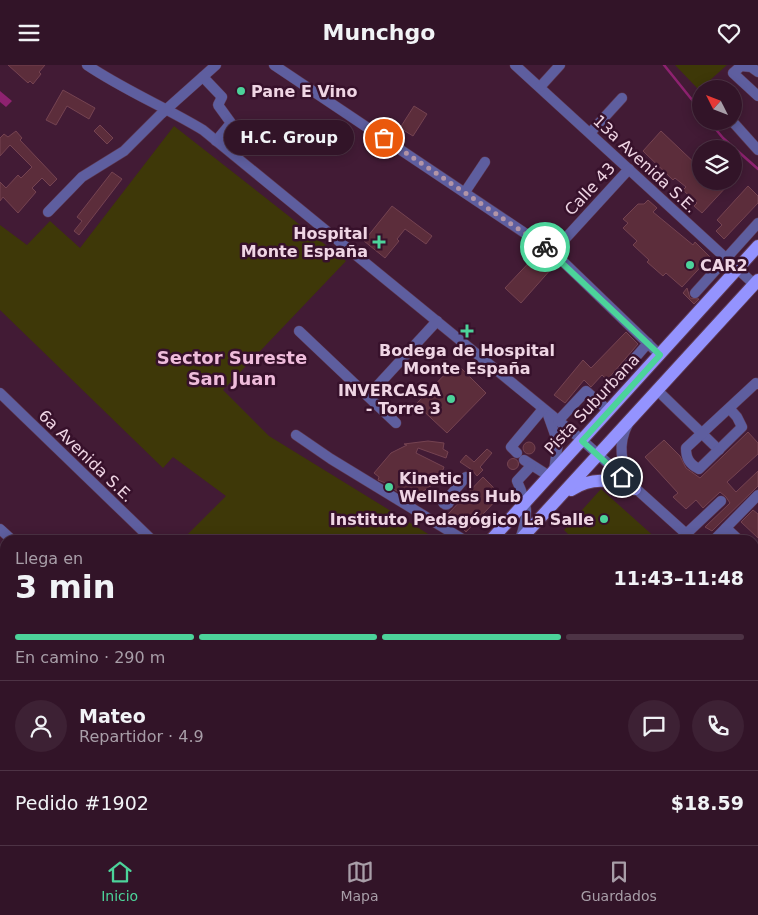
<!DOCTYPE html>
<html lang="es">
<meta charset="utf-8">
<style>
:root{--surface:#321428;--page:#3d2134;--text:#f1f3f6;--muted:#a89ea8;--line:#4d3345;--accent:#4cd39a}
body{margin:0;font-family:"DejaVu Sans",sans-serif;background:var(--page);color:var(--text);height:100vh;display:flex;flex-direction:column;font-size:19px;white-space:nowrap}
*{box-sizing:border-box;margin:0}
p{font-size:16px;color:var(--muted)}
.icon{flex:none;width:28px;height:28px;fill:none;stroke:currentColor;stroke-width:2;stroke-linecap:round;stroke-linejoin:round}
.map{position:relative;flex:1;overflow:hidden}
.panel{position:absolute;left:0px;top:470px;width:759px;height:310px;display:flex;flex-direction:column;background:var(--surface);border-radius:15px 15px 0 0;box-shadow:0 2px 12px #0003,0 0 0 1px var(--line)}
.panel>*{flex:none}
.needle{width:32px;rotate:312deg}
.fabs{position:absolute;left:692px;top:15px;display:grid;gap:10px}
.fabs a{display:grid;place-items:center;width:50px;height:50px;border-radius:50%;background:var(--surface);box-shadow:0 2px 12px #0003,0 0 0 1px var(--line);font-size:25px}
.pin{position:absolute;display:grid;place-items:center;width:42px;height:42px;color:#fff;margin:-21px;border:2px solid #fff;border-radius:50%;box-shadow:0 1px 5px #0007}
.courier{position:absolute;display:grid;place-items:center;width:50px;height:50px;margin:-25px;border:4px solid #4cd39a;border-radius:50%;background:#fff;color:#222;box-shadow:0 1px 6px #0007}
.bubble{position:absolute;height:35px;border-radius:18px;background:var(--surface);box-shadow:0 2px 12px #0003,0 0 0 1px var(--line);font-size:16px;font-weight:700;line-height:35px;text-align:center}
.summary em{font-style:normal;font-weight:700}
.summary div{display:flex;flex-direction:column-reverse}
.summary{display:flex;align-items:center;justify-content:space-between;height:85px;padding:0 15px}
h1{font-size:32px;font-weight:700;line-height:38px}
.bar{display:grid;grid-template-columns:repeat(4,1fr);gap:8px 5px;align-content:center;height:60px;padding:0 15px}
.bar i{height:6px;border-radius:4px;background:var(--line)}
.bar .selected{background:var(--accent)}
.bar p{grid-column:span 4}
.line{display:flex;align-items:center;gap:12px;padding:0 15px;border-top:1px solid var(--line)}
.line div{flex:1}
.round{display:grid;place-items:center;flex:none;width:52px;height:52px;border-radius:26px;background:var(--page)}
header{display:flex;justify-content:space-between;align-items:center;height:65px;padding:0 15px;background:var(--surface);font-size:22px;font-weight:700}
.tabs{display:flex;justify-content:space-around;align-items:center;height:70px;border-top:1px solid var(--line);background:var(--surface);font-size:14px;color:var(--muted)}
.tabs a{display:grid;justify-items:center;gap:2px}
.tabs .selected{color:var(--accent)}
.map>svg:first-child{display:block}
</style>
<header><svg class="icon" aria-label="menu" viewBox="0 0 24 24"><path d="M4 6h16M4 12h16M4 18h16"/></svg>Munchgo<svg class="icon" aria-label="heart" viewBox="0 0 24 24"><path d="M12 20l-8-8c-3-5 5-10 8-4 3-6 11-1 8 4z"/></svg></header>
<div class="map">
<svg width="758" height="780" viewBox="0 0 758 780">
<rect width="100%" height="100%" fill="#421b35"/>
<g fill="#3e3808">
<path d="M675,0H727L699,25Z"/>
<path d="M174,61L346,196L223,325L269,371L438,475H182L226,431L173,392L163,403L0,245V160L27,180L50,156L80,183Z"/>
<path d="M601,424L658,475H574L564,465Z"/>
<path d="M756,563L758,566V634L754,630V566Z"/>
<path d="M754,659L758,663V682L754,687Z"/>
<path d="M758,725V780H722V775H754V730Z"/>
<path d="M380,775H403L409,780H376Z"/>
<path d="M496,775H540L535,780H492Z"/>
</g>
<path fill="#6e640e" d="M288,775H378L373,780H288Z"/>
<path fill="#8e2270" d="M0,26L12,36L6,42L0,37Z"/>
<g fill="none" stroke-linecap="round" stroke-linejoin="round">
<g stroke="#8e2270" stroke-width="2.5">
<path d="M664,0L701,46"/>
<path d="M709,56L723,73L758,104"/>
</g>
</g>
<g fill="#5c2d3b" stroke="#754351">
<path d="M8,0H45L39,7L41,9L33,19L30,16L28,18Z"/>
<path d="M63,25L95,43L89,54L67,41L56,60L46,55Z"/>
<path d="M414,41L427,49L413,71L400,63Z"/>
<path d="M100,60L113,73L107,79L94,66Z"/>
<path d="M16,66L22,73L20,75L57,114L50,121L42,113L32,123L36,127L18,148L3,132L0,136V117L6,123L18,110L21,113L32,102L10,80L0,91V73L4,69L8,72Z"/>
<path d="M661,66L701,104V116H724L728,120L702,148L694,141L697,138L683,125L686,122L675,113L673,115L643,86Z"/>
<path d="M112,107L122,114L79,170L74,166L82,156L77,152Z"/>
<path d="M748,121L758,131V138L724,174L716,166L722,160L717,155Z"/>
<path d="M648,135L657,143L653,147L693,180L695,177L710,192L682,222L666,208L663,211L647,197L649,195L633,180L637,176L623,163L628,158L623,154L638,139H644Z"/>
<path d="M392,141L432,171L426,179L405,164L397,174L399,176L385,193L364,176Z"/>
<path d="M537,189L552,203L521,238L505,223Z"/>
<path d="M687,223L690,233L699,234L694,239L683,228Z"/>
<path d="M626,267L638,279L607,315L602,310L591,322L584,315L565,338L554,330L583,295L591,303Z"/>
<path d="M456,298L486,328L447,368L416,339Z"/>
<path d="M748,367L758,378V389L727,417L736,427L758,406V421L712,466L705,462L730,438L726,432L720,427L703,443L696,435L686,444L673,432L678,428L645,392L664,375L680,391L686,403L700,413Z"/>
<path d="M428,376L444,378L443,384L448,387L446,393L418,383L416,388L444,402L439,415L419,429L408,433L392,423L393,421L378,415L379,412L374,408L391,388L407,380L404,379Z"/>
<circle cx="529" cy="383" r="6"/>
<path d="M487,384L492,388L480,402L483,405L477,411L472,405L460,397L466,390L474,397Z"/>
<circle cx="513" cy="399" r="5.5"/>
<path d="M483,412L501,430L466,467L448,449Z"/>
<path d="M753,445L758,449V473L741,457Z"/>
</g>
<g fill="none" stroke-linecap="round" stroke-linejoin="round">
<g stroke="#5e3951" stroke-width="11">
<g id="minor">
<path d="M87,0C124,25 165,42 203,65L582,375L693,475"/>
<path d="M274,0L553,187L660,290"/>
<path d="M515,0L754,219"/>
<path d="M758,7L751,2L741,1L733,8L758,31"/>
<path d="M203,12L222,32L218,40L231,58L216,76"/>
<path d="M540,22L560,0"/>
<path d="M732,56L758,85"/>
<path d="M590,68L622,33"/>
<path d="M465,127L485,97"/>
<path d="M48,147L82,112L124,86L160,50L216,0"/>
<path d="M553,187L629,104"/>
<path d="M695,228L758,158"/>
<path d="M299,266L396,358"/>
<path d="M615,316L648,278"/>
<path d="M657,325L719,385"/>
<path d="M0,328L152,475"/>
<path d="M368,331L437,256"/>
<path d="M729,343L737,352L742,362L699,404C689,399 686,393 686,383L756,318L758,319"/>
<path d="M548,350L558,378L554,405"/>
<path d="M558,356L586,326L609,346"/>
<path d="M628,359C617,380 621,398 632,419"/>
<path d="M296,370L331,394L464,475"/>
<path d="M517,388L511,382L543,344"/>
<path d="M524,395L549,411"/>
<circle cx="446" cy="436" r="3.5"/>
<path d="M448,433L466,412"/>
<path d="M726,463L739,475"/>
<path d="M0,464L12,475"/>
<path d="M686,469L721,436"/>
<path d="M520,474C529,449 528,440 517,416L531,401"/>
<path d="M714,475L758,430"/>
<path d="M754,489L758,493"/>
<path d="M754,531L758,536"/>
<path d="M0,570L5,575"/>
<path d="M0,690L5,685"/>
<path d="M179,775L182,780"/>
<path d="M282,775V780"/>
<path d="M446,775L451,780"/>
</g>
</g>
<g stroke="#5e3951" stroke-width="14">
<g id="major">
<path d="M571,425C594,411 610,415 635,424"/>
<path d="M491,475L758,181"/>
<path d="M520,475L758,215"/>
<path d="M199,780L208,775"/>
<path d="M246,780L255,775"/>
</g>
</g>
<use href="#minor" stroke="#5e5e9f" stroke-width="10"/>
<use href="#major" stroke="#9493fe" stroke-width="12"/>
</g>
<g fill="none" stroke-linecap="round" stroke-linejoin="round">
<path stroke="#b294a7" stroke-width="5" stroke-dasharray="0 9" d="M384,73L545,182"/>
<path stroke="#4cd39a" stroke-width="6" d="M545,182L660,290L582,376L622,412"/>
</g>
<g fill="#4cd39a" stroke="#37112b" stroke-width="2">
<circle cx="241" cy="26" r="5"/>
<path d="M376.5 169.5h5v5h5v5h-5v5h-5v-5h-5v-5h5z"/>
<circle cx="690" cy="200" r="5"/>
<path d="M464.5 258.5h5v5h5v5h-5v5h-5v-5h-5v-5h5z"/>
<circle cx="451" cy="334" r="5"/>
<circle cx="389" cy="422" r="5"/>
<circle cx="604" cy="454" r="5"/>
</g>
<g text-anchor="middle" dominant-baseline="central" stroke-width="5" stroke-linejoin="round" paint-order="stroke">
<g font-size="16" font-weight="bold" fill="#efd5e4" stroke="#37112b" text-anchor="start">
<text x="251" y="26">Pane E Vino</text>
<text x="368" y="168" text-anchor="end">Hospital<tspan x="368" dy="18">Monte España</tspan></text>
<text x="700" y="200">CAR2</text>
<text x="467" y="285" text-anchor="middle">Bodega de Hospital<tspan x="467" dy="18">Monte España</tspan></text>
<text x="441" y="325" text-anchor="end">INVERCASA<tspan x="441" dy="18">- Torre 3</tspan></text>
<text x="399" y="413">Kinetic |<tspan x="399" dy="18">Wellness Hub</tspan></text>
<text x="594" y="454" text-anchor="end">Instituto Pedagógico La Salle</text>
</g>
<g font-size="16" fill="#efd5e4" stroke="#37112b">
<text transform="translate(645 99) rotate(43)">13a Avenida S.E.</text>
<text transform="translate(590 124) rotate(-47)">Calle 43</text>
<text transform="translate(592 339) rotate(-47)">Pista Suburbana</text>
<text transform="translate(86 391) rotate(44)">6a Avenida S.E.</text>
</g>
<g font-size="18" font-weight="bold" fill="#efbcdb" stroke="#37112b">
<text x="232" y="292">Sector Sureste<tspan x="232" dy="21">San Juan</tspan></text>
</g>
</g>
</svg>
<div class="fabs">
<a><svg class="needle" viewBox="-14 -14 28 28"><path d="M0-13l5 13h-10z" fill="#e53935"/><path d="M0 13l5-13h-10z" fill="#a89ea8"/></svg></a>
<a><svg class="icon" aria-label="layers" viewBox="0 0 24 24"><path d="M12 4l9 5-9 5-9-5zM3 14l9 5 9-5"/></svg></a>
</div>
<div class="pin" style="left:384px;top:73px;background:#ea580c"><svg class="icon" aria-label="bag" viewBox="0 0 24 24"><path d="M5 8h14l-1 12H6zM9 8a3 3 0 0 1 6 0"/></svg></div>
<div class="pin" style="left:622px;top:412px;background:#1f2937"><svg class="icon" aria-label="home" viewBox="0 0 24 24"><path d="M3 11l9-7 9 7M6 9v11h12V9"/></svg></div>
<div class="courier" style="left:545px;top:182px"><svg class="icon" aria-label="bike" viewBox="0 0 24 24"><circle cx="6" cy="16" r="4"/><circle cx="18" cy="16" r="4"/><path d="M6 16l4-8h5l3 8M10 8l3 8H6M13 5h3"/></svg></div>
<div class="bubble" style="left:224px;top:55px;width:130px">H.C. Group</div>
<section class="panel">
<div class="summary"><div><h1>3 min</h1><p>Llega en</p></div><em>11:43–11:48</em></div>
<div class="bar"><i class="selected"></i><i class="selected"></i><i class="selected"></i><i></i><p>En camino · 290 m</p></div>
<div class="line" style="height:90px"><a class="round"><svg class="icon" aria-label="person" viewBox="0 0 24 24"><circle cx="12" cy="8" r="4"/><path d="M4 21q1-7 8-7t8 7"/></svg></a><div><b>Mateo</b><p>Repartidor · 4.9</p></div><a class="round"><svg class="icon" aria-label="chat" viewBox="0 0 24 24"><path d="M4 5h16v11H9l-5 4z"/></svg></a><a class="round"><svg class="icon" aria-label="phone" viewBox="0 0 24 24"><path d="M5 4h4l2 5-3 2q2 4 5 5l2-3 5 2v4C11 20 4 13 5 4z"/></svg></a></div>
<div class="line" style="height:65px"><div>Pedido #1902</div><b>$18.59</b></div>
</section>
</div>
<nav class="tabs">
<a class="selected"><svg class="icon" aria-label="home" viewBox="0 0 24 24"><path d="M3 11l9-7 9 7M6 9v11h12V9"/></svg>Inicio</a>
<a><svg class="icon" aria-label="map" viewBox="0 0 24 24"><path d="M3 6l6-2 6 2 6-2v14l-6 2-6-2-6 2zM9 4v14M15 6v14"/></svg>Mapa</a>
<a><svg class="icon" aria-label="saved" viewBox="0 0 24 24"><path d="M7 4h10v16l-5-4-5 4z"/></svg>Guardados</a>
</nav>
